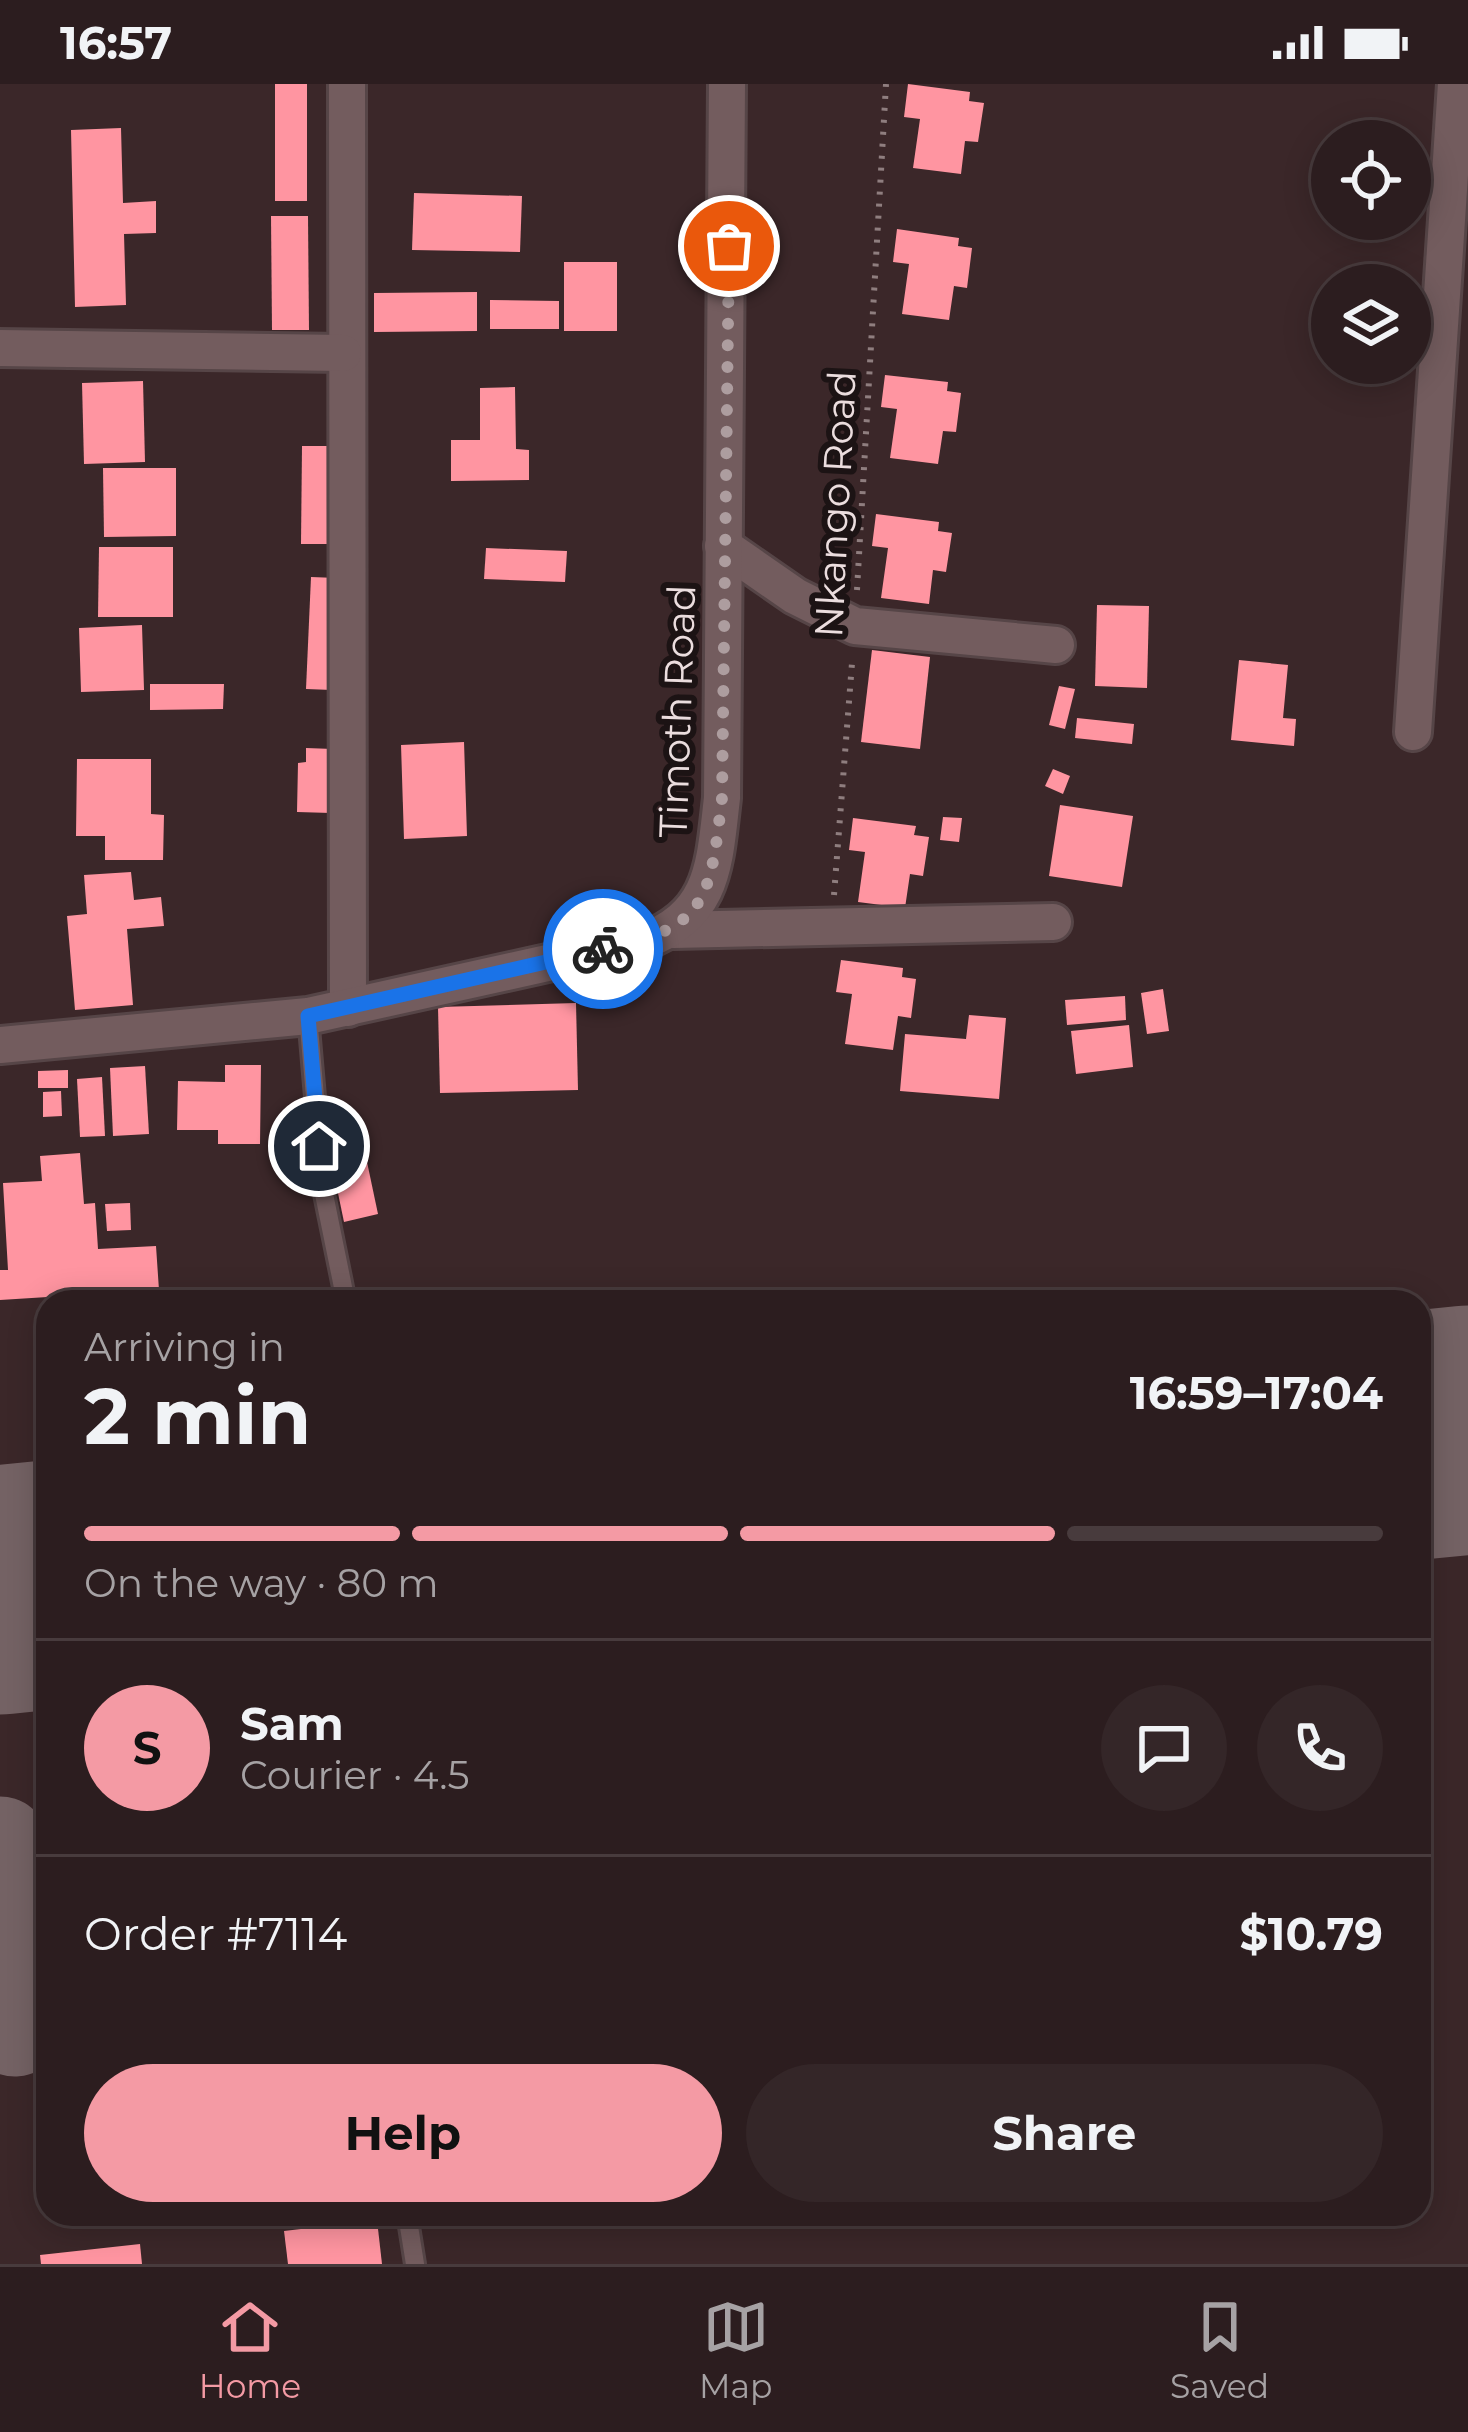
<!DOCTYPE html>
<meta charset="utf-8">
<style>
:root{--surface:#2c1d1f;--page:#342628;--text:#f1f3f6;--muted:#a6a2a4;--line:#483b3d;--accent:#f49aa4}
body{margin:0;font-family:Montserrat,sans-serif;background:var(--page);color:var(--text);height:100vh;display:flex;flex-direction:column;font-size:45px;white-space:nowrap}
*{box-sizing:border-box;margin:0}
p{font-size:39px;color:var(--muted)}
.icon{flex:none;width:66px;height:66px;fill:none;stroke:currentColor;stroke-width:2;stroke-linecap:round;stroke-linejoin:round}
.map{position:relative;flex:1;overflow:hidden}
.details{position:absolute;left:36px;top:1206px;width:1395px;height:936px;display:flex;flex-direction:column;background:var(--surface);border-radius:36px;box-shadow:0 6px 30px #0003,0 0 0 3px var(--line)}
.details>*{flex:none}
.buttons{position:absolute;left:1311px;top:36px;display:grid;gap:24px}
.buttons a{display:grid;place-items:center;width:120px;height:120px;border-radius:50%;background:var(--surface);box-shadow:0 6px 30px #0003,0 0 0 3px var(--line);font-size:60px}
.pin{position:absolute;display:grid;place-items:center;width:102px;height:102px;color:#fff;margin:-51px;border:6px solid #fff;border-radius:50%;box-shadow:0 3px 12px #0007}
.courier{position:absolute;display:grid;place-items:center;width:120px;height:120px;margin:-60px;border:9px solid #1a73e8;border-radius:50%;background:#fff;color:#222;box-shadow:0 3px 15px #0007}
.overview em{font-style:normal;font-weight:700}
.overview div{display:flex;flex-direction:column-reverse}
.overview{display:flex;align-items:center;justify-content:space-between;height:204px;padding:0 48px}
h1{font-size:78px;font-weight:700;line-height:90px}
.bar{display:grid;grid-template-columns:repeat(4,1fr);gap:18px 12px;align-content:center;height:144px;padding:0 48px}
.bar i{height:15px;border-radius:9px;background:var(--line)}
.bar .on{background:var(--accent)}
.bar p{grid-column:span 4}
.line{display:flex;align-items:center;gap:30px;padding:0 48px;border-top:3px solid var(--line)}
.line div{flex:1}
.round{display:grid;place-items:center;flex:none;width:126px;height:126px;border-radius:63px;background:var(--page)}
.primary-button{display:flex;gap:24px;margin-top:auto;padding:24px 48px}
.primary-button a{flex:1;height:138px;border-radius:72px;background:var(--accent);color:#111;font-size:48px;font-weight:700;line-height:138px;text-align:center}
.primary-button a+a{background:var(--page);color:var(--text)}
.status{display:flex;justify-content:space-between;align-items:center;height:84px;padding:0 60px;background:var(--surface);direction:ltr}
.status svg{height:33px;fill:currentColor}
.menu{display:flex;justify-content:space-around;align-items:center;height:168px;border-top:3px solid var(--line);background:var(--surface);font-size:33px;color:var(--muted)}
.menu a{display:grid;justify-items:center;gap:6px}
.menu .on{color:var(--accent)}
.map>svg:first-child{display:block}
</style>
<div class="status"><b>16:57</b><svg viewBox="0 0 49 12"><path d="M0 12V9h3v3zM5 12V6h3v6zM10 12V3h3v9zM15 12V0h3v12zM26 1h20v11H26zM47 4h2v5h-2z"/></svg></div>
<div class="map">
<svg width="1468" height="2180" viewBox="0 0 1468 2180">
<rect width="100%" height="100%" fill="#3b2729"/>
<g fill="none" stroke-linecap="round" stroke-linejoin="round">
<path stroke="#746264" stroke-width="99" d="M0,1762L15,1943"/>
<g stroke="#746264" stroke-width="249">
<path d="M1419,1351L1468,1346"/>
<path d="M0,1506L48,1501"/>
</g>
</g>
<g fill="#ff95a1">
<rect x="275" y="0" width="32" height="117"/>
<path d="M908,0L970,8L969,17L984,19L978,58L965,57L961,90L913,84L920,35L904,33Z"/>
<path d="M121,44L123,119L156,117V149L124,150L126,221L75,223L71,46Z"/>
<path d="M414,109L522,112L520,168L412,166Z"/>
<path d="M271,132H308L309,246H272Z"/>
<path d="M897,145L959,154L958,162L972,164L967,204L954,202L949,236L902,230L909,180L893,178Z"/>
<rect x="564" y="178" width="53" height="69"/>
<path d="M477,208V247L374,248V209Z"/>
<path d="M490,216L559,217V245H490Z"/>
<path d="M885,291L948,298L947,307L961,309L956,348L943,347L938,380L890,374L897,325L881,323Z"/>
<path d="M143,297L145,378L84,380L82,299Z"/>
<path d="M515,303L516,365L529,366V396L451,397V356H480V304Z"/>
<path d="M302,362H332L334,460H301Z"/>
<path d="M103,384H176V452L104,453Z"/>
<path d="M876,430L939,438L938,447L952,449L946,488L933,486L929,520L881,514L888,464L872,462Z"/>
<path d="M99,463H173V533H98Z"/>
<path d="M486,464L567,467L565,498L484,495Z"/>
<path d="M311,493L337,494L332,606L306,605Z"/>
<path d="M1097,521L1149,522L1147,604L1095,602Z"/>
<path d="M142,541L144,606L81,608L79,544Z"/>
<path d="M872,566L930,573L920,665L861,658Z"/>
<path d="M1239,576L1288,581L1283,634L1296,635L1294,662L1231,656Z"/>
<path d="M150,600H224L223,625L150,626Z"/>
<path d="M1059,602L1075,605L1065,645L1049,641Z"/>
<path d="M1077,634L1134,640L1132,660L1075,654Z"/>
<path d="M464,658L467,752L404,755L401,661Z"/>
<path d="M306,664L333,665L331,729L297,728L298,679L306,678Z"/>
<path d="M77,675H151V730L164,731L163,776H105V752H76Z"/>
<path d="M1053,685L1070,692L1063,710L1045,702Z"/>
<path d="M1060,721L1133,732L1122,803L1049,792Z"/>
<path d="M943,733L962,734L959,758L940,756Z"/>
<path d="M853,734L916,742L914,751L929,753L923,792L910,790L905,824L858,818L865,768L849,766Z"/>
<path d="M131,788L134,816L161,813L164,842L127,845L133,921L75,926L67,832L87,830L84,791Z"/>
<path d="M841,876L903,884L902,893L916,895L911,934L898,932L893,966L845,960L852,910L836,908Z"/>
<path d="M1163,905L1169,947L1147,950L1141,909Z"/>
<path d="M1125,912L1126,936L1067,941L1065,916Z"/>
<path d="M576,919L578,1006L440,1009L438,923Z"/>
<path d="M969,931L1006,934L999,1015L900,1007L905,950L966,955Z"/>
<path d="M1129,941L1133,983L1076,990L1071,947Z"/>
<path d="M225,981H261L260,1060H218V1046H177L178,997L225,998Z"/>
<path d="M145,982L149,1050L113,1052L110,984Z"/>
<path d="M68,986V1004H38V987Z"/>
<path d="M102,993L105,1052L80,1053L77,995Z"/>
<path d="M61,1007L62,1032L43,1033V1008Z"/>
<path d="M80,1069L84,1120L95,1119L98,1165L156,1162L159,1206L0,1216V1186H8L3,1099L42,1097L40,1072Z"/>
<path d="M367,1078L378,1130L344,1138L333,1085Z"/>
<path d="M130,1119L131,1146L107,1147L105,1120Z"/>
<path d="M377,2136L382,2180H288L284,2147Z"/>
<path d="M140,2160L142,2180H41L40,2171Z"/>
</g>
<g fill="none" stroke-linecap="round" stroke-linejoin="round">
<g stroke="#564547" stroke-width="24">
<g id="lane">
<path d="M308,932L323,1105L346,1218"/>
<path d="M407,2130L415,2180"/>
</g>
</g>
<g stroke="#564547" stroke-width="42">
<g id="street">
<path d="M347,0L348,924"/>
<path d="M0,264L343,269"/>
<path d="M723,462L795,512L855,542L1056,561"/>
<path d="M1413,648L1456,0"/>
<path d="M673,846L1053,838"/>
<path d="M0,961L308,932L642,858C714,831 714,783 722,714L727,0"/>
</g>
</g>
<g stroke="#8f7e7f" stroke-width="6" stroke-dasharray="3 9" stroke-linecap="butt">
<path d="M857,506L886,0"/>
<path d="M834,811L852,579"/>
</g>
<use href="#lane" stroke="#735c5e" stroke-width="18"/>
<use href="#street" stroke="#735c5e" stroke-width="36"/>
</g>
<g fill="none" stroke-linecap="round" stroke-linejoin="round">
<path stroke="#ad9d9f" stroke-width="12" stroke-dasharray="0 21.6" d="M603,865C709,845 710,813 722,714L729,162"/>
<path stroke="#1a73e8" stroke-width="15" d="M319,1062L308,932L603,865"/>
</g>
<g text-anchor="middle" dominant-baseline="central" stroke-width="12" stroke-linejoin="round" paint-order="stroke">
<g font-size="39" fill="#ebddde" stroke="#1c1314">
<text transform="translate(835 420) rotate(-87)">Nkango Road</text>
<text transform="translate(677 627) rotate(-88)">Timoth Road</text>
</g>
</g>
</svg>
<div class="buttons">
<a><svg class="icon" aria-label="locate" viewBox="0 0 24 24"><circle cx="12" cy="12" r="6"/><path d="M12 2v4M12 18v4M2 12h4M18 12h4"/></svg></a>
<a><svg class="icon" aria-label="layers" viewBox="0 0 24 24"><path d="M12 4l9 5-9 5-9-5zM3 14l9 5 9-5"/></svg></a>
</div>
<div class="pin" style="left:729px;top:162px;background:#ea580c"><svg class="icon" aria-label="bag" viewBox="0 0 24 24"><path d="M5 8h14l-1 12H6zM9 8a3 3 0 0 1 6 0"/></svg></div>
<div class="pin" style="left:319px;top:1062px;background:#1f2937"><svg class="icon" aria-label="home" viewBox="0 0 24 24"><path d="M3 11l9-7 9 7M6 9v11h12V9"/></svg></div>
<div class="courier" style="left:603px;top:865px"><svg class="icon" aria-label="bike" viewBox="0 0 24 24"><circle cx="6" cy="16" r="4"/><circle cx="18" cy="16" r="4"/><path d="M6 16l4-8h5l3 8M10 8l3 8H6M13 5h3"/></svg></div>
<section class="details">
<div class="overview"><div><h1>2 min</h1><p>Arriving in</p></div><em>16:59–17:04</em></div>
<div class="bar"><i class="on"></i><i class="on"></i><i class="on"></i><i></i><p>On the way · 80 m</p></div>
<div class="line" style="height:216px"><b class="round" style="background:var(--accent);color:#111">S</b><div><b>Sam</b><p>Courier · 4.5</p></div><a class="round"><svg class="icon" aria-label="chat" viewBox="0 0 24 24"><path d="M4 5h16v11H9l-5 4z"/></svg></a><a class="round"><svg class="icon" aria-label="phone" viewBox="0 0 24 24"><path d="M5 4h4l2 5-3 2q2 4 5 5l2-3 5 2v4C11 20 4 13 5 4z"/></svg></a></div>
<div class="line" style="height:156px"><div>Order #7114</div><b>$10.79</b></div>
<div class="primary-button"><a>Help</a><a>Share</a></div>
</section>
</div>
<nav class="menu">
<a class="on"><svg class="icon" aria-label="home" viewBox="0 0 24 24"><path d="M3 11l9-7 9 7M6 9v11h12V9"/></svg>Home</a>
<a><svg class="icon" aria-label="map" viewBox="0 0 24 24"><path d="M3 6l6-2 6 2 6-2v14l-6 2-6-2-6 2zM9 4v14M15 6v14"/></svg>Map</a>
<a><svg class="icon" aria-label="saved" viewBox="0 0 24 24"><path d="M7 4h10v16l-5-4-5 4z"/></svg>Saved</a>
</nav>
